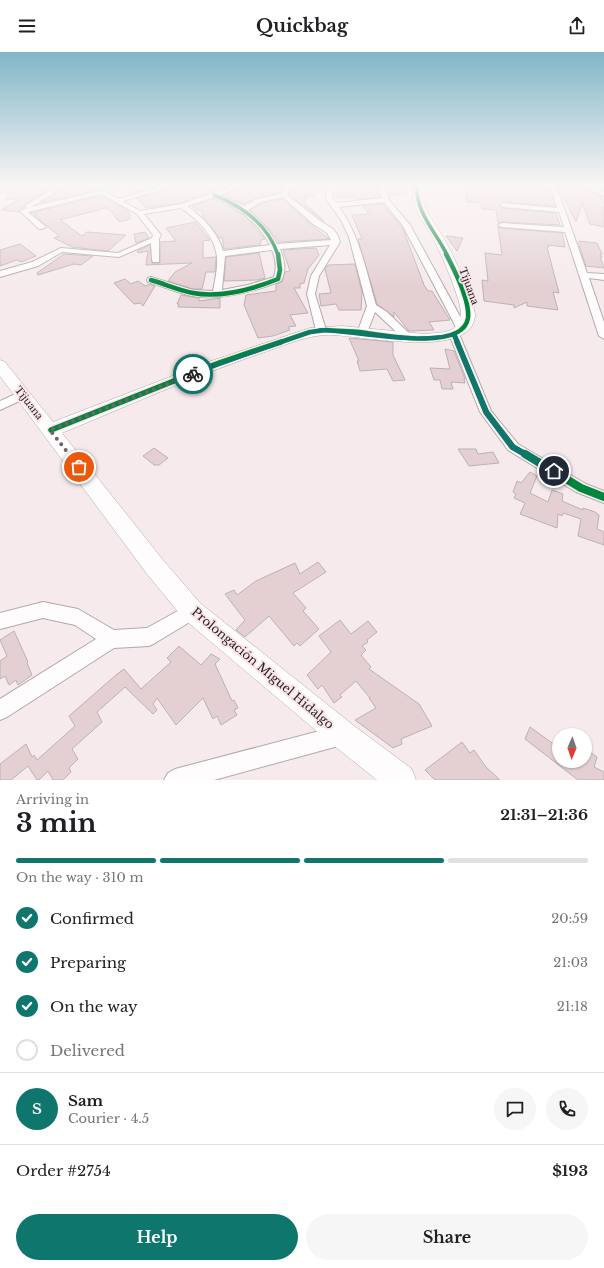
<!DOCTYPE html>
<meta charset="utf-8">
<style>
:root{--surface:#fff;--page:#f6f6f6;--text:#202124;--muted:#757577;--line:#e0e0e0;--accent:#0f766e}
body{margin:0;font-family:"Libre Baskerville",serif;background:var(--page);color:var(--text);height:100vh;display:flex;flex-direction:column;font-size:15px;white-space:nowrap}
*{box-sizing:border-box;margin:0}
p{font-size:13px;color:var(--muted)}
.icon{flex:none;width:22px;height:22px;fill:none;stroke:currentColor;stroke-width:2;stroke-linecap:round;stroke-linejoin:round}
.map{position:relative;height:728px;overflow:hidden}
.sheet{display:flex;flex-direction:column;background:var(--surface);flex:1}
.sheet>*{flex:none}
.needle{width:26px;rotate:182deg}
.fabs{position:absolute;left:552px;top:676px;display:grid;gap:8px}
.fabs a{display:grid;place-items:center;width:40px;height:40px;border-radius:50%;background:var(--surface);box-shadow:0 1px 3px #0004;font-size:20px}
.pin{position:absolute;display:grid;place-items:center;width:34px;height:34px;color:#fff;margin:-17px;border:2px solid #fff;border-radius:50%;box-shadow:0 1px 4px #0007}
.courier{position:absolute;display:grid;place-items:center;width:40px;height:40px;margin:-20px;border:3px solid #0f766e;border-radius:50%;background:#fff;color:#222;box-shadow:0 1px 5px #0007}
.headline em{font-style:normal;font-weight:800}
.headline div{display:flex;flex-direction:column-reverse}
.headline{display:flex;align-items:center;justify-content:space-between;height:68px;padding:0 16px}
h1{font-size:26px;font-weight:800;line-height:30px}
.bar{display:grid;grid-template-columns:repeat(4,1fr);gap:6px 4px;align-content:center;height:48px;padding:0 16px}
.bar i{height:5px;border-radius:3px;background:var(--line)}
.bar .selected{background:var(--accent)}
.bar p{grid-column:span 4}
.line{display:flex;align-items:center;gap:10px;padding:0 16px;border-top:1px solid var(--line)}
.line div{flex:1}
.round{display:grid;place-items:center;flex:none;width:42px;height:42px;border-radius:21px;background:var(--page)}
ol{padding:0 16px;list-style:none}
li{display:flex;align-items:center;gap:12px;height:44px}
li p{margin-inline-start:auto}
li .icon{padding:4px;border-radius:50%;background:var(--accent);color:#fff;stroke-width:4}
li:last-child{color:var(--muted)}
li i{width:22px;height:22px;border:2px solid var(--line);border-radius:50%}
.primary-button{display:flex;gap:8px;margin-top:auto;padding:8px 16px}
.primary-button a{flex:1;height:46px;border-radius:24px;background:var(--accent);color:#fff;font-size:16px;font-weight:800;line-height:46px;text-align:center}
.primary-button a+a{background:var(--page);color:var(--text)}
header{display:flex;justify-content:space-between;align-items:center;height:52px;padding:0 16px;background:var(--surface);font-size:18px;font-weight:800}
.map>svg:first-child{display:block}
</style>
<header><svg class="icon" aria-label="menu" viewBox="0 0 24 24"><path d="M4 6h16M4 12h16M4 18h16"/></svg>Quickbag<svg class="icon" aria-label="share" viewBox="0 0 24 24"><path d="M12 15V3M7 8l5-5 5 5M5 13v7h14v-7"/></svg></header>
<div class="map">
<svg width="604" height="728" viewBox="0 0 604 728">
<rect width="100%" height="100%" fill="#f6eaec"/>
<g fill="#e4d0d3" stroke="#bbb2b3">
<path d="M13,133H56L25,152L24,155L19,158V160L1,158L18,148L6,147L14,142L4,140Z"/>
<path d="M68,133H108L99,138L40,151Z"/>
<path d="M125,133H161L133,141Z"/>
<path d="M179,133H230L181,151L146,156L137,146Z"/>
<path d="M246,133H284L280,141L257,146L244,152L224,143Z"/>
<path d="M293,133H317L314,145H303L306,148L303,150L324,169L289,143Z"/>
<path d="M337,133H377L380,145L357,147L356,146L336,145Z"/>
<path d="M386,133H406V142L389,144Z"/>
<path d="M465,133L550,137L555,154L503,150L499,153L503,156L556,161L560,173L502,170L498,171L496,158L482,157L481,151L467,150Z"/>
<path d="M565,133H577L600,144L604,151V175L590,172L582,151L576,170L559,136H565Z"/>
<path d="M101,144L127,158L130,162V167L119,170L112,160L106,156L60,168L82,184L87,180L126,183L108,199L72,195L54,186L59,184L34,163L37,162L31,161Z"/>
<path d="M214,147L230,155L246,165L265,187L261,188L260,193L224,197L222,185L219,186L203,165L202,158H196L192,154Z"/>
<path d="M283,147L310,172L329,187L279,190L269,177L250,158L262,151Z"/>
<path d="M383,152L403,177L424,233L428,239H432L450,268L429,270L434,278L409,279L394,260V265L377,252L358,187H362L352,163L369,162L363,154Z"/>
<path d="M195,170L210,188L203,189V206L216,205L215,220H206L202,237H193L168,229L175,220L192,211L146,213L148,199L138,201L137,199L150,193L152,211H160V190L176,189L166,176Z"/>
<path d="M498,175L502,176L562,181L565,195L548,193L549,195H547L559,241L553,240L558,258L527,254V250L514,256V253L484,249L482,228L488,229L485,201L502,203Z"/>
<path d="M145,180L149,186L136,191L134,182Z"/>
<path d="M446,184L463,186L457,199Z"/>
<path d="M579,189L597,191L602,202H600L602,205H600L604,216L586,214L579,193Z"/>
<path d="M20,192L36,204L21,210L17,208L0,214V198Z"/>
<path d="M316,196L319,203L308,217L304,231L300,232V236H294L308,261L290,263L296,274L288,275L290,278L273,284L258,286L244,253L246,243L276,239V232L282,230L285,220L290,219L283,198Z"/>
<path d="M259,201L265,226L258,228L224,229L226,205Z"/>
<path d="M64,202L93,204L81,213L74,212L38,223L37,221Z"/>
<path d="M355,212L362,240L361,258H339L336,252L321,254L319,242L331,241L325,217L328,213Z"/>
<path d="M125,227L131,232L138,229L145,234L150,232L155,234L143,254L140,251L134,252L114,231Z"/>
<path d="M181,243L199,246V249L220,246V256L178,255L179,252H177Z"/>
<path d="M349,286L393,290V303L405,328L393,329L387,317L360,319L357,309H359Z"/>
<path d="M445,297L454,299L465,327H464L465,331L451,330L453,337H442L440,328H434L430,316L450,317Z"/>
<path d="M154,396L168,406L159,413H154L143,404Z"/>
<path d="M458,397H476L478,402L493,400L499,411L469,414Z"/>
<path d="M530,420L537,424L530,441L548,450L552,438L563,442L562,449L583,458V456L595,460L599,463L597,477L604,480V493L578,484L581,467L563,461L562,464L558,462L557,476L520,462L525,451L514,446L516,442L513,440L517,429L521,431Z"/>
<path d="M318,510L326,520L293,541L306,556L303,559L319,577L300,594L297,591L294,594L269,564L245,585L236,578L245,568L225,542L234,538L237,543L256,529L295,511L300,522Z"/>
<path d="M340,568L351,582L368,569L377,580L367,588L368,590L362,594L366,598L361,603L371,615L369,617L419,652L432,674L401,687L402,692L393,696L355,668L376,656L369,646H370L356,629L340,643L342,645L334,651L322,633L318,637L307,623L331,600L319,584Z"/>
<path d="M14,579L28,610L27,611L32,623L18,633L16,628L9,633L5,624L0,627V609L7,604L0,588Z"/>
<path d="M179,594L201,613L211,602L220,607L215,612L232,649L234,648L238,656L234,658L237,663L221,673L217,664L213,667L203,646L176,673L157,646L153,652L157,658L153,662L125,635L97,660L102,670L72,697L78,707L69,716L71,720L63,728H53L48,719L39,728H37L28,714L11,728H0V712L26,692L32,705L34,703L37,708L75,674L69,664L116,623L124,617L141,637L171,610L167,606Z"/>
<path d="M530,675L559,696V709H585V697L597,705L594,715L604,720V728H578L525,687Z"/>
<path d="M462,690L470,701L474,698L486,715L500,728H435L425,718Z"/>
</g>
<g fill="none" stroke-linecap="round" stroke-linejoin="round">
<g stroke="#b1a9aa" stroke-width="2">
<g id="street">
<path d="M4,133H12L0,141V136Z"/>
<path d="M59,133H67L31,155L100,139L112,133H121L107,140L118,147L167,133H178L123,149L140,159L181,152L235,133H245L220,143L244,154L257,147L281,142L286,133H292L287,143L319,168L333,177L337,182L340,190L319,224L315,242L326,278L321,281L316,278L307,242L311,224L330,193L280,197C284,207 287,218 281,229C255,239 221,249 193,244C177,241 163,234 148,230L147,228L148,226L151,225L193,238L213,239C215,228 218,216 217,205C215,184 197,167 181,156L144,162L161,183L159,187V210H153L152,208L151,191L119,205L62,200L38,214L0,225V219L32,210L61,196L118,201L152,186L153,183L137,162L101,142L28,160L46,175L42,177H39L20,159L27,156L25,154L26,153ZM214,145C238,155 258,170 270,193L223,199C218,181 203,165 187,154ZM283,145L313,172L327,181L331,188L277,192L268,178L248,158L261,150ZM272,198C276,207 277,215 274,225L248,233L222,238L225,204Z"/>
<path d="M327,133H333L332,147L337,151L382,146L378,133H384L389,148L410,173L467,277L465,279L462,280L457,277L403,174L384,150L339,155C360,184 366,219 376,253L387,260L414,286L409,289L405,288L375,260L366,283H358L357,281L367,254L349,185L341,168L326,147Z"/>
<path d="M550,133H556L587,221L604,222V228L589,226L604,270V287L599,284L565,180L502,175L498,173L502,171L564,175L559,160L503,155L500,153L503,151L557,156Z"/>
<path d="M578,133H587L604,140V144Z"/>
<path d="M454,279L459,282L491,359L518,392L586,432L604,439V451L576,440L508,398L480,360L449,282Z"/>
<path d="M22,339L26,340L28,343L26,346L0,358V349Z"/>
<path d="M43,550L78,557L114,578L147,576L192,551L198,553L200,559L198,565L155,591L149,594L114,596L7,665L0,668V647L96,587L75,573L43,566L0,577V561Z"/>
<path d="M342,673L349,676L352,683L349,690L342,693L214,728H164L168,721L175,717Z"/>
</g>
</g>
<g stroke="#b1a9aa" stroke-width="1">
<path id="secondary" d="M413,133H421C420,158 437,172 447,192C457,211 465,230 472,250C473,254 475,259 475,264C471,310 354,281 326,283C303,284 281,295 259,302C192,325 127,354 62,381L163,508L200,551L353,673L412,717L416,728H377L333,693L184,567L147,522L0,324V308L5,310L53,370L214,308L310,276L342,274L425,282L445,280L453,277L460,270L461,259L459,250C453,230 445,211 436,192C426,171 410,158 413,133Z"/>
</g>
<use href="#street" fill="#fefcfc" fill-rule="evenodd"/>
<use href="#secondary" fill="#fefcfc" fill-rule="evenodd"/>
<g stroke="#fae6e8" stroke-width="5">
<g id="cycleway-far3">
<path d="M417,133C415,160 436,180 447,203"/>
<path d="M214,143C242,154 268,173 278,203"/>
</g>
</g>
<g stroke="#fae6e8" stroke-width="6">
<g id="cycleway-far2">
<path d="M151,228C165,232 178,238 193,241C220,246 253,237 278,227L280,218L278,202"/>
<path d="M454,282L458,291"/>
<path d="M278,291L310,280L326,278C337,279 349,279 360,280C382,283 463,299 468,266C470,249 454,217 446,202"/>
</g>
</g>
<g stroke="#fae6e8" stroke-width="8">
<g id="cycleway-far1">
<path d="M457,290L486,360L513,395L527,403"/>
<path d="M51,378L219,311L281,290"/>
</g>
</g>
<g stroke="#fae6e8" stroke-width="10">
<path id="cycleway" d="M525,402L581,436L604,445"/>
</g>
<use href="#cycleway-far3" stroke="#00873e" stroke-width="3.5"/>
<use href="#cycleway-far2" stroke="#00873e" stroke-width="4.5"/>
<use href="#cycleway-far1" stroke="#00873e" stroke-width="5.5"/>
<use href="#cycleway" stroke="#00873e" stroke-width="8"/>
</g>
<linearGradient id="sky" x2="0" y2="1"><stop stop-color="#80b6c7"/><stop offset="0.57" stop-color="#fbf6f6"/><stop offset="1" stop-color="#fbf6f6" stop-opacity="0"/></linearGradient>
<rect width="604" height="235" fill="url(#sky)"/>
<path fill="#0f766e" d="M321,276L415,285L443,283L456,281L489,359L515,393L556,417V421H551L510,397L484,362L452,284C415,295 360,282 321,280L311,281L195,323L190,322L308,279Z"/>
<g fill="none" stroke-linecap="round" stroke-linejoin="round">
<path stroke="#6e6565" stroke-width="4" stroke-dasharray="0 7.2" d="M79,415L50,378L193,322"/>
</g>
<g text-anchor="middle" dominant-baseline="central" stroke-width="4" stroke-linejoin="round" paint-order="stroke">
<g font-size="10" fill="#241d1d" stroke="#fae6e8">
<text transform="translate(469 234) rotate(70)">Tijuana</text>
<text transform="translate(29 351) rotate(52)">Tijuana</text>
</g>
<g font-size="12" fill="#241d1d" stroke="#fae6e8">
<text transform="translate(263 616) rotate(40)">Prolongación Miguel Hidalgo</text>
</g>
</g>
</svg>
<div class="fabs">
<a><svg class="needle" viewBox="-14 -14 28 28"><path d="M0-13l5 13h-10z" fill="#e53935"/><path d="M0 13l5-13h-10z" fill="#757577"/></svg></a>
</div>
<div class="pin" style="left:79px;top:415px;background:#ea580c"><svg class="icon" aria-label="bag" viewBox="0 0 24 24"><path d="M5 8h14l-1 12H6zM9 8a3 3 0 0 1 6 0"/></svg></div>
<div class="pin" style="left:554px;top:419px;background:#1f2937"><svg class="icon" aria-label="home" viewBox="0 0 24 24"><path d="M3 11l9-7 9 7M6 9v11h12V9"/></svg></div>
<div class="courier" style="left:193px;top:322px"><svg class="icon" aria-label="bike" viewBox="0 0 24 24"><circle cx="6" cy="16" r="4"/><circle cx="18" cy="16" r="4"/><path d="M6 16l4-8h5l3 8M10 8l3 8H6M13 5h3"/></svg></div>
</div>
<section class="sheet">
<div class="headline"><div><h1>3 min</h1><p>Arriving in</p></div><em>21:31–21:36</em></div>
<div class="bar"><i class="selected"></i><i class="selected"></i><i class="selected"></i><i></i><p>On the way · 310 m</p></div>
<ol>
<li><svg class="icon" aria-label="check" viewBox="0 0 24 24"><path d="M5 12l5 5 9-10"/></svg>Confirmed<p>20:59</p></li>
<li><svg class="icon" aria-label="check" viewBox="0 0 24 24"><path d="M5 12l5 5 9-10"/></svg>Preparing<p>21:03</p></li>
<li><svg class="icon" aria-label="check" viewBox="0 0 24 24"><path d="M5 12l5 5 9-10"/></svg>On the way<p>21:18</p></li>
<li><i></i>Delivered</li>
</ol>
<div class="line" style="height:72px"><b class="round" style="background:var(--accent);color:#fff">S</b><div><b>Sam</b><p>Courier · 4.5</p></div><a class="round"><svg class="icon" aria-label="chat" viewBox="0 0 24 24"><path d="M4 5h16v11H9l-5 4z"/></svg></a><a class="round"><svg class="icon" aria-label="phone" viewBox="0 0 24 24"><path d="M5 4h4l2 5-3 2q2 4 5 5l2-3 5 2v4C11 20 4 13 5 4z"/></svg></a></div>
<div class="line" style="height:52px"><div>Order #2754</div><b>$193</b></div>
<div class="primary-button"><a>Help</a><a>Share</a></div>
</section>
